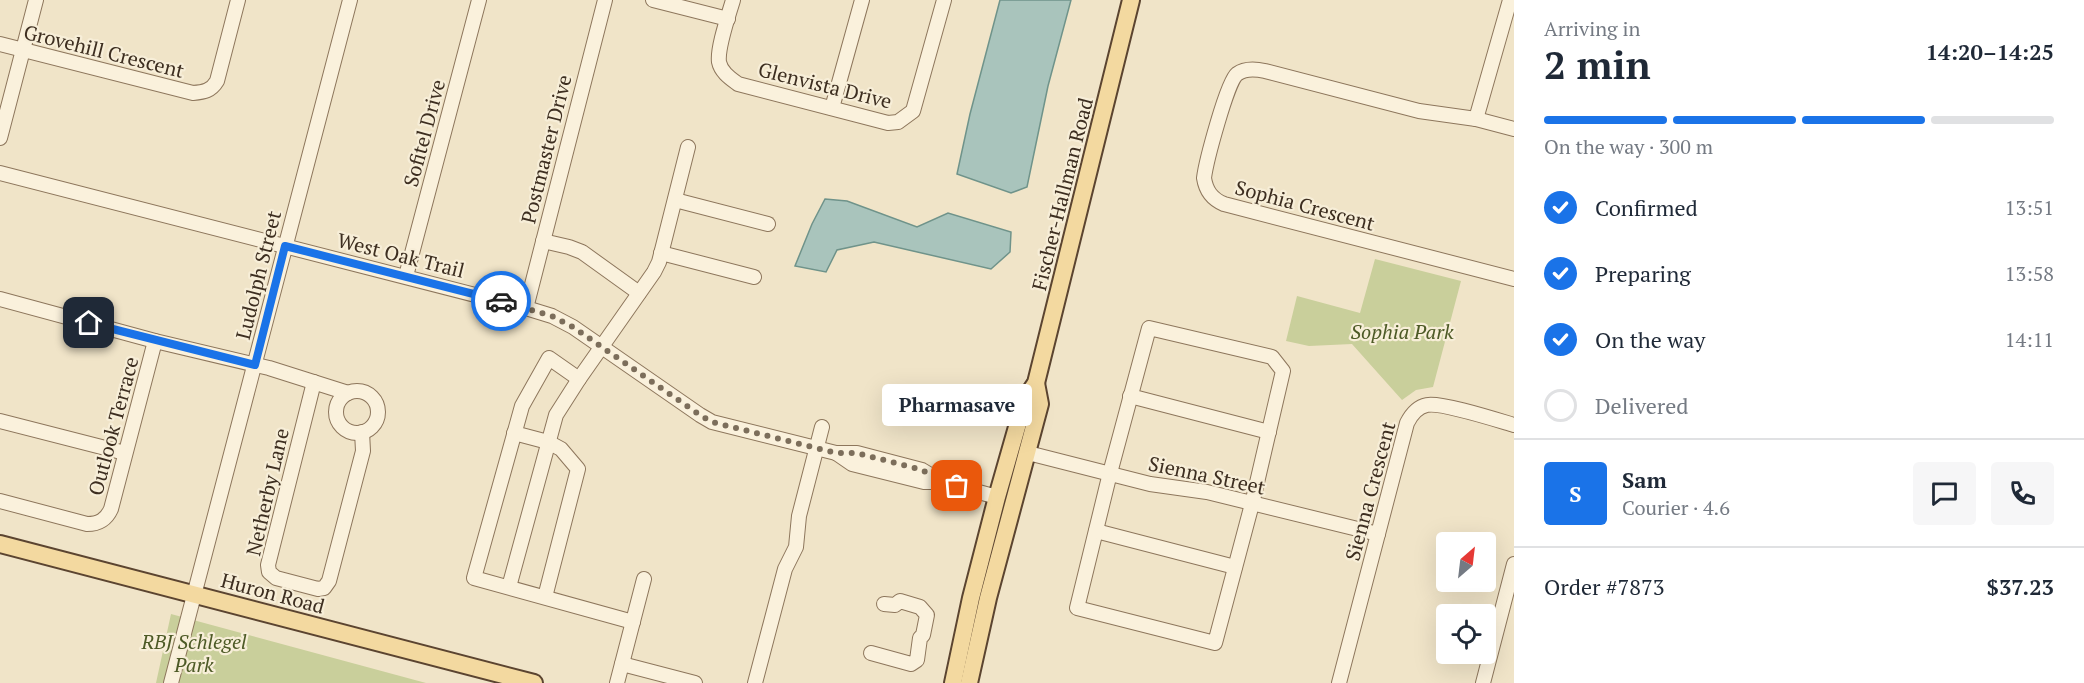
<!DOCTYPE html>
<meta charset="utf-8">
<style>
:root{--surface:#fff;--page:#f6f6f7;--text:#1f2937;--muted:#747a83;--line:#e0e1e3;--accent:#1a73e8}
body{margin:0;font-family:"PT Serif",serif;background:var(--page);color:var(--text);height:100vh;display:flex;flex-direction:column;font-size:22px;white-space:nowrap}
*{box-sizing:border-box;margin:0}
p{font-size:20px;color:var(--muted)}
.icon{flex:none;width:33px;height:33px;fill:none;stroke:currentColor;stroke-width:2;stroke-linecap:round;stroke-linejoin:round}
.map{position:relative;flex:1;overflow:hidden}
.details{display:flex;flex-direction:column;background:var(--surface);width:570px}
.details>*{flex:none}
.needle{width:39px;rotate:28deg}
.controls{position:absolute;left:1436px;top:532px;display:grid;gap:12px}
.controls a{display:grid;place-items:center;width:60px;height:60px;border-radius:6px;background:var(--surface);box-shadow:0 6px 24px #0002;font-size:30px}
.pin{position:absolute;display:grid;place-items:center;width:51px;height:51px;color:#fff;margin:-26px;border-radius:12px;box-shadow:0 3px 9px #0006}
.courier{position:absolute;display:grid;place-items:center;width:60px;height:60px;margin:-30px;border:4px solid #1a73e8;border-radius:50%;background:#fff;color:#222;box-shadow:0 2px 8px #0007}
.bubble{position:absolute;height:42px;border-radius:6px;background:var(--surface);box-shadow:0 6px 24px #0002;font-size:20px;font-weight:700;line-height:42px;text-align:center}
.head em{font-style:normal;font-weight:700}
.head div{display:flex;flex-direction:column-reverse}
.head{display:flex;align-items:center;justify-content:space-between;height:102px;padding:0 30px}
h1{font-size:39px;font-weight:700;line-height:45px}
.bar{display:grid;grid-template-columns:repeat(4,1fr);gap:9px 6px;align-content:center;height:72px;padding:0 30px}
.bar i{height:8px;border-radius:4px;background:var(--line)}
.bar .selected{background:var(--accent)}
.bar p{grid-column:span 4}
.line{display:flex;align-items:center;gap:15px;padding:0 30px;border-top:2px solid var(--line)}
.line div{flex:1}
.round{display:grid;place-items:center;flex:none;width:63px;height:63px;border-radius:6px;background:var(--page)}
ol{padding:0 30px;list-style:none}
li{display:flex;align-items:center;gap:18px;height:66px}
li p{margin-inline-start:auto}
li .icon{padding:6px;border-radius:50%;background:var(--accent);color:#fff;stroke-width:4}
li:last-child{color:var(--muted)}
li i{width:33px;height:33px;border:3px solid var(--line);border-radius:50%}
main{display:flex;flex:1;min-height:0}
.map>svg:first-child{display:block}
</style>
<main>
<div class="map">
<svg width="1514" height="683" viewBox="0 0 1514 683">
<rect width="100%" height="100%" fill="#f0e4c8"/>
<g fill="#c9cf9b">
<path d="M1375,259L1461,281L1433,387L1416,390L1402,400L1352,344L1309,346L1286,341L1297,296L1360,313Z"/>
<path d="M171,614L426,683H156Z"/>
</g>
<g fill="#a9c4bc" stroke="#6f938a" stroke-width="1.5">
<path d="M1000,0H1071L1048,86L1027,187L1011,193L957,174L970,114Z"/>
<path d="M825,199L847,201L917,227L948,213L1011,232L1010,252L991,269L874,242L837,250L826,272L795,266L812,224Z"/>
</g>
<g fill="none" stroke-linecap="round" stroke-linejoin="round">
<g stroke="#8d765c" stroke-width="16">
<g id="minor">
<path d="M653,0L728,19"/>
<path d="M733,0C729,14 717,48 719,62C721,72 730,78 738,84L888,123L898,122L913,111L944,0"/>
<path d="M0,44L193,93C204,92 211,91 217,81L238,0"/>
<path d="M832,108L862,0"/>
<path d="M1476,119L1510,0"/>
<path d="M1514,129L1476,119L1419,111L1265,71C1256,69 1245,68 1237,74C1227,82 1206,162 1204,178C1206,191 1212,199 1224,204L1514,279"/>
<path d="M0,138L36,0"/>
<path d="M0,173L526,308L552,316L573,327L700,415L712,422L836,453H857L922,470L942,482L997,497"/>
<path d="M675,200L768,224"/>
<path d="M543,241L569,247L582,252L639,293"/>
<path d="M661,253L754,277"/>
<path d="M406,276L479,0"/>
<path d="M0,299L155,341L269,368L348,393"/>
<path d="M526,308L605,0"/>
<path d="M1149,328L1272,357L1283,371L1252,504L1215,643L1077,608L1110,473Z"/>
<path d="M314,382L268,565L269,572L276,578L318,589L324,588L329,581L363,451L362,432"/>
<circle cx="357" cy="412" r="21"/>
<path d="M1130,396L1269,432"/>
<path d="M0,421L125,453"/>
<path d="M514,433L548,442L561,449L578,469L545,597"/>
<path d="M836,453L852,464L924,482H942"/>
<path d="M1028,453L1150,484L1207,492L1378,534"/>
<path d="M0,501L87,524C99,524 106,520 111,509L155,341"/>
<path d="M1096,531L1235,567"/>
<path d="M509,587L556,415L579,379"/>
<path d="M633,622L474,578L522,406L549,358L579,379L654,272L659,262L688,147"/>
<path d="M871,653L911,664L917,660L920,638L923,635L927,615L920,607L900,601L895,605L884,604"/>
<path d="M622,664L695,683"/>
<path d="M171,683L350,0"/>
<path d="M617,683L644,579"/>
<path d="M755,683L785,569L796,547L799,516L822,427"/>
<path d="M1339,683L1407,423C1411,415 1417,407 1427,405C1441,402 1497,420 1514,425"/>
<path d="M1483,683L1514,564"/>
</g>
</g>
<g stroke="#5b4430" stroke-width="20">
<g id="major">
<path d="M0,544L534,683"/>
<path d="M953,683L971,598L997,497L1025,399L1036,383L1131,0"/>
<path d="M969,683L988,598L1040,404L1036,383"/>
</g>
</g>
<use href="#minor" stroke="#faf1dc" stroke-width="14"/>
<use href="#major" stroke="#f3d9a0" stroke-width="16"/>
</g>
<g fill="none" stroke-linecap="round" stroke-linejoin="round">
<path stroke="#7c6e5b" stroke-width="6" stroke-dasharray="0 10.8" d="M501,301L552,316L573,327L700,415L712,422L836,453H857L922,470L942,482L957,486"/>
<path stroke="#1a73e8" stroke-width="8" d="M89,323L255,365L285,246L501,301"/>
</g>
<g text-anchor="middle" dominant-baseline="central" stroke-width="4.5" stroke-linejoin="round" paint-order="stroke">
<g font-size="20" fill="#3d2e20" stroke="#f7eed8">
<text transform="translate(104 51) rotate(14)">Grovehill Crescent</text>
<text transform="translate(825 85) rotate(14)">Glenvista Drive</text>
<text transform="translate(424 133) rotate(-75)">Sofitel Drive</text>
<text transform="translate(546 149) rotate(-76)">Postmaster Drive</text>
<text transform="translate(1062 194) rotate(-76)">Fischer-Hallman Road</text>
<text transform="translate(1305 205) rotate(15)">Sophia Crescent</text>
<text transform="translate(401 255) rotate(14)">West Oak Trail</text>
<text transform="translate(258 275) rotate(-76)">Ludolph Street</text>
<text transform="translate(113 426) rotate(-75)">Outlook Terrace</text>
<text transform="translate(1207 475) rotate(12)">Sienna Street</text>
<text transform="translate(1370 491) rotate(-75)">Sienna Crescent</text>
<text transform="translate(267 492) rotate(-77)">Netherby Lane</text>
<text transform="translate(273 593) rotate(15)">Huron Road</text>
</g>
<g font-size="20" font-style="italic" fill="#4d5a26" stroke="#f7eed8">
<text x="1402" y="331">Sophia Park</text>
<text x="194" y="641">RBJ Schlegel<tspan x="194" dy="23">Park</tspan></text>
</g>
</g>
</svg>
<div class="controls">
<a><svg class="needle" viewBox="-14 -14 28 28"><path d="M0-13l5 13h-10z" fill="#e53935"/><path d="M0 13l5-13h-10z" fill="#747a83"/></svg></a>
<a><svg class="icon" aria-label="locate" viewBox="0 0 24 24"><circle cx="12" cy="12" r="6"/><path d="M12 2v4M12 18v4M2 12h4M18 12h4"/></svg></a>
</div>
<div class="pin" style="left:957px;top:486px;background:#ea580c"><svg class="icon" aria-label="bag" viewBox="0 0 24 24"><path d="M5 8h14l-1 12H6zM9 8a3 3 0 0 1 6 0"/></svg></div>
<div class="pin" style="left:89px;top:323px;background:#1f2937"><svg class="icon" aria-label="home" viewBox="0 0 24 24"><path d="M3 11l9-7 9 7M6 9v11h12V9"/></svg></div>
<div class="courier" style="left:501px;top:301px"><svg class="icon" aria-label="car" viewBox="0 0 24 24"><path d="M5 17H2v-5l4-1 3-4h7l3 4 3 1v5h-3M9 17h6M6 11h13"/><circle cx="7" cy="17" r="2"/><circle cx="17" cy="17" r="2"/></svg></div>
<div class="bubble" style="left:882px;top:384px;width:150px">Pharmasave</div>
</div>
<section class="details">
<div class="head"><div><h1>2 min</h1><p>Arriving in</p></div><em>14:20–14:25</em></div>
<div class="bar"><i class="selected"></i><i class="selected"></i><i class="selected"></i><i></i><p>On the way · 300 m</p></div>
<ol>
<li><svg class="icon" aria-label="check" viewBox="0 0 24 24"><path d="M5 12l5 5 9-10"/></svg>Confirmed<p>13:51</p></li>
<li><svg class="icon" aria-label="check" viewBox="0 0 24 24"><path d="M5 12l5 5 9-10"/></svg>Preparing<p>13:58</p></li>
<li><svg class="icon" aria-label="check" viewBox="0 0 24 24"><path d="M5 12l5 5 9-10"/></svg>On the way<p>14:11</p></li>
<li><i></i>Delivered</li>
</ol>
<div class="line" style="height:108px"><b class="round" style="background:var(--accent);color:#fff">S</b><div><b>Sam</b><p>Courier · 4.6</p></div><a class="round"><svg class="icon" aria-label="chat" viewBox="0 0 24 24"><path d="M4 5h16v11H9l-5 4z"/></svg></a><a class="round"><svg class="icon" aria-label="phone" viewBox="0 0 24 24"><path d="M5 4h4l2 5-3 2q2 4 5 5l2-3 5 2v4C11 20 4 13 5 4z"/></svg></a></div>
<div class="line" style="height:78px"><div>Order #7873</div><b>$37.23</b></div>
</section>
</main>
